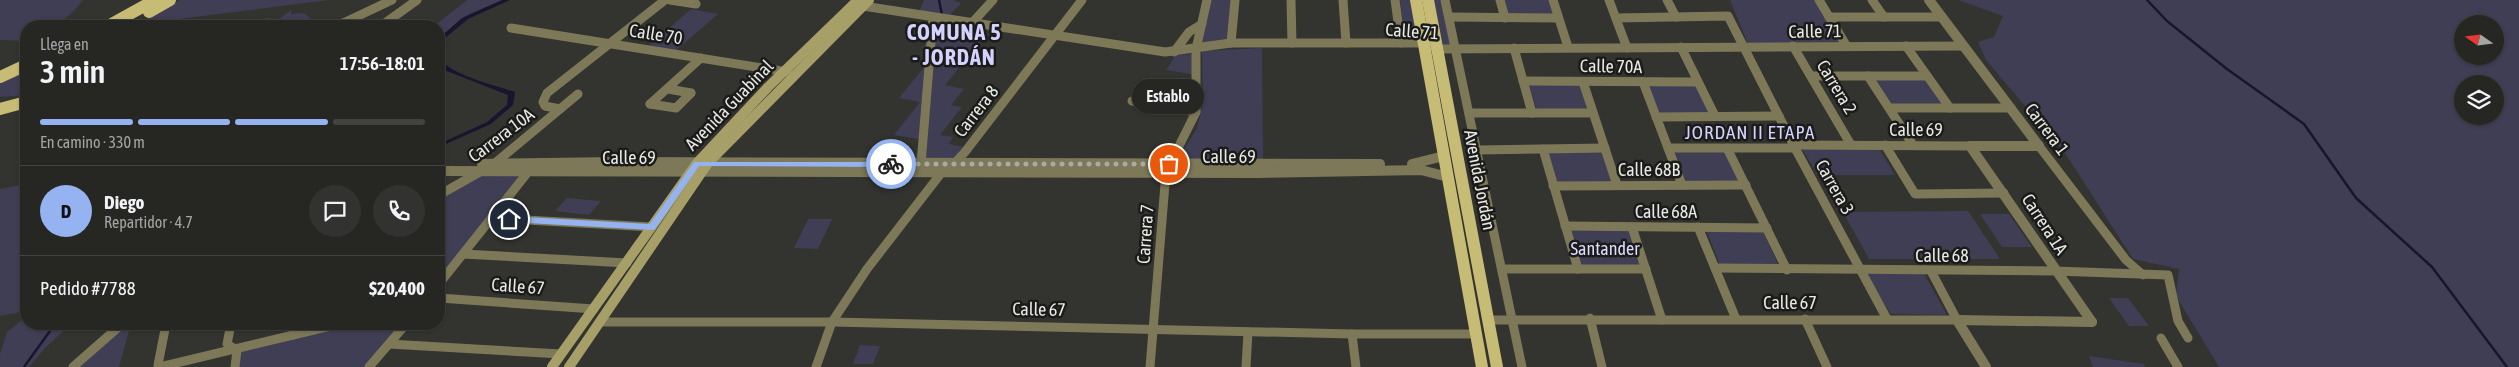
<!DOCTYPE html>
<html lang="es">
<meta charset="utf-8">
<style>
:root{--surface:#262623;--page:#323230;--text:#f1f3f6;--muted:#a4a5a6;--line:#424341;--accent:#95b2f1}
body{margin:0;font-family:"Asap Condensed",sans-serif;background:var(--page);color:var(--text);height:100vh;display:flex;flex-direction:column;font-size:19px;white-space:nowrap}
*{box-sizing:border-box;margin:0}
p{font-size:16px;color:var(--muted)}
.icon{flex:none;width:28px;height:28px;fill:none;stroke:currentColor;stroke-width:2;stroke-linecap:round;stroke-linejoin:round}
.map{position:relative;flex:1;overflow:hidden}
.panel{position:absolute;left:20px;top:20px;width:425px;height:310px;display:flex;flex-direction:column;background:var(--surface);border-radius:20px;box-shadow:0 1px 4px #0004,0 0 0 1px var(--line)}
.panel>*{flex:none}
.needle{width:32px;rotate:284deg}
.tools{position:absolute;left:2454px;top:15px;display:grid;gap:10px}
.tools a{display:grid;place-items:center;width:50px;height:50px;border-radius:50%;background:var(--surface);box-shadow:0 1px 4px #0004,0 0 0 1px var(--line);font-size:25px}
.pin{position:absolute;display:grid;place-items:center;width:42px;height:42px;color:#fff;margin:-21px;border:2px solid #fff;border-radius:50%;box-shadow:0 1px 5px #0007}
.courier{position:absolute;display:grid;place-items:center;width:50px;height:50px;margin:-25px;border:4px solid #95b2f1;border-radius:50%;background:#fff;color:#222;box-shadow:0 1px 6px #0007}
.bubble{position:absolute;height:35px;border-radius:18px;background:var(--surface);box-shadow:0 1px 4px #0004,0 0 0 1px var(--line);font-size:16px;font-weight:600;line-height:35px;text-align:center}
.headline em{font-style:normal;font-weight:600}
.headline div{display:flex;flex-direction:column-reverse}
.headline{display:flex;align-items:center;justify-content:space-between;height:85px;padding:0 20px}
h1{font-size:32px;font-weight:600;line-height:38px}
.bar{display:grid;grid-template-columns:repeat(4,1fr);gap:8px 5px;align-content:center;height:60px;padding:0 20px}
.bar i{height:6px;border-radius:4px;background:var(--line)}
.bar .on{background:var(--accent)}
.bar p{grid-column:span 4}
.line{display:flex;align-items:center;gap:12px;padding:0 20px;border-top:1px solid var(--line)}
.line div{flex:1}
.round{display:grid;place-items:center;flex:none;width:52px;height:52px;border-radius:26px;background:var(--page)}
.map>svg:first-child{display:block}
</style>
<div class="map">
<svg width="2519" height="367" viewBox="0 0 2519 367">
<rect width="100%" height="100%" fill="#33332f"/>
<g fill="#403e54" fill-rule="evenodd">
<path d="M0,0H83C64,24 56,26 26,26V41L0,40Z"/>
<path d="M180,0H329L138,24Z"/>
<path d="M467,0H503L469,14L439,39V26H434Z"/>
<path d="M924,0H953L961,3L949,16L919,12Z"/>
<path d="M1210,0H1234L1229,42L1199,46Z"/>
<path d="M1400,0H1411L1417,39H1408L1405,36Z"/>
<path d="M1431,0H1442L1450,45L1442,46Z"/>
<path d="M1503,0H1549L1555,17H1507Z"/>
<path d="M1730,0H1815L1841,43L1748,44Z"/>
<path d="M1958,0H2519V367H2219L2176,296L2179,269L2133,259L2065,153L1986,60L1978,42L1994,37L2003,16ZM2462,24H2495V56H2462ZM2462,84H2495V116H2462Z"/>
<path d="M691,9L718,14L673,53L645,49Z"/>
<path d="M291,10V14L303,13L310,18L306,26H256V23L266,18L279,19Z"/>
<path d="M937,20L972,23L960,38L981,41L945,85L964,89L951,105L962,107L940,135L953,137L949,144L964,147L952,163L913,159L925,140L894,135L920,102L899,98L926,65L920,63L931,50L922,48L933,35Z"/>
<path d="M1262,48L1263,159L1177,161L1197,128L1203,104L1202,51Z"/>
<path d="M1196,54L1197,75L1166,70L1176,55Z"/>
<path d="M26,68V95L0,97V80Z"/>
<path d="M1874,77H1924L1945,107H1894Z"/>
<path d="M1528,84H1579L1587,110H1537Z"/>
<path d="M1696,84L1710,113H1658L1645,85Z"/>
<path d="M1802,148H1879L1895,175H1817Z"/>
<path d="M1547,151H1601L1612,183H1557Z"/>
<path d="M1672,151H1725L1740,181L1685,182Z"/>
<path d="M483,171L528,172L439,284V195Z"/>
<path d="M26,184V311L0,316V189Z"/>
<path d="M567,198L601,201L589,215L555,211Z"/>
<path d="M1968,211L2000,259H1869L1843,212Z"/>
<path d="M1980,214H2009L2032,247H2002Z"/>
<path d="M808,219H832L818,249L794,248Z"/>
<path d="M1565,226L1632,227L1646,269H1578Z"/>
<path d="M1707,232H1763L1778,264L1720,265Z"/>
<path d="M1922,270L1947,315L1891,314L1862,271Z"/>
<path d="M2109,298H2128L2149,326H2129Z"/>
<path d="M26,317V324H71L45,348L29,367H0V354L7,332Z"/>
<path d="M122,324H131L119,367H73Z"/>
<path d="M339,324H406L369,367H235L237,350Z"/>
<path d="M860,345L880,346L873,364H853Z"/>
<path d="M2089,356L2144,364L2145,367H2093Z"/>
</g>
<g fill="#19152f">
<path d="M502,0H510L468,19L439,43V38L462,18Z"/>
<path d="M439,59C457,77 491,84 515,92L513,105L491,124L439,147V144L487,122L507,105L508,95L439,68Z"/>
</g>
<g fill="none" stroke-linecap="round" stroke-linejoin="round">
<g stroke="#19152f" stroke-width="2.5">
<path d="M939,0L942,15"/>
<path d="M2147,0L2167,21L2227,69L2304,124L2356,198L2432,267L2507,367"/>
<path d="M24,367L55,324"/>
</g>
<g stroke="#7d7857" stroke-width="9">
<path d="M670,0L696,4"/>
<path d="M1291,0L1292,43"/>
<path d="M1343,0L1346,43"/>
<path d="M1395,0L1401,43"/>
<path d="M1445,0L1522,367"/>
<path d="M1500,0L1505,18"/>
<path d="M1553,0L1568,47"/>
<path d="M1609,0L1627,48"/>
<path d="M1667,0L1676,17"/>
<path d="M1819,0L1846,45"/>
<path d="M1872,0L1884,17"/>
<path d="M863,6L1165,52L1231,43H1424L1437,49L1963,46"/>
<path d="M1449,17L1558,18"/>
<path d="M1829,17H1942"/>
<path d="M1616,18L1728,16L1795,148L1887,319"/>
<path d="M343,23L382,26"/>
<path d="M972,23L993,0"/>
<path d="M337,26L392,0"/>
<path d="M381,26L417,0"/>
<path d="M511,28L788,72"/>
<path d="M1231,43L1235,0"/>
<path d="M1793,46L1851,145"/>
<path d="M1906,46L1950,108"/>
<path d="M1681,47L1715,116"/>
<path d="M1514,48L1532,113"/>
<path d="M1174,52L1189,32L1202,24"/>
<path d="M1811,76H1927"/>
<path d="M1868,76L1913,145"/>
<path d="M1523,81L1698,82"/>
<path d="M1583,82L1617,185"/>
<path d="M1643,82L1682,185"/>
<path d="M668,89L691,93"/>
<path d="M1132,101L1196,112"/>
<path d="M650,104L701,58"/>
<path d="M650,104L676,108L691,93"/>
<path d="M1890,108H2011"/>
<path d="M560,109L545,106L543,102L547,93L665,0"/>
<path d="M1469,113H1593"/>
<path d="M1656,117L1779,116"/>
<path d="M1794,145L1970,146"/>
<path d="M1885,145L1915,194L2004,193"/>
<path d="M2039,146L2126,260L2143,275"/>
<path d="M1668,148H1795"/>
<path d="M1727,148L1787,270"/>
<path d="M1543,149L1578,269"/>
<path d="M1477,150L1605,148"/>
<path d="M921,164L933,18"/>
<path d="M1553,186L1746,185"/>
<path d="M439,195L494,164L578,94"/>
<path d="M491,218L652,227"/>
<path d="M1565,226L1767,228"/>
<path d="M1632,227L1662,320"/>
<path d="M1698,227L1736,319"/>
<path d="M463,254L627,263"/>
<path d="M1715,268L2055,271L2168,275L2178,321L2188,338"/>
<path d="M1502,269H1646"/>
<path d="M439,284L532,167"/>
<path d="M439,298L594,309"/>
<path d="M1590,318L1602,367"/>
<path d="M1805,319L1827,367"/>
<path d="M1489,320H1957L1931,271"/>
<path d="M600,322H832L1352,334H1476"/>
<path d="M231,324L227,344L237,350L235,367"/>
<path d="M1352,334L1356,367"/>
<path d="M293,335L295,324"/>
<path d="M2161,338L2178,367"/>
<path d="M389,344L561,354"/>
<path d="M73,367L122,324"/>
<path d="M160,367L339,324"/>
<path d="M165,367L158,365L166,324"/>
<path d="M369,367L406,324"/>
<path d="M816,367L832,322L867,269L942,172L954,164L965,152L1082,0"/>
<path d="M1150,367L1166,172L1196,112V49L1207,0"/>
<path d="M1246,367L1248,332"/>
</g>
<g stroke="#7d7857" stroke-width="10">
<path d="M1929,0L2039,146"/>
<path d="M1970,146L2092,322"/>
<path d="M1970,146H2039"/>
<path d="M482,164L615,162L1380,164"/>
<path d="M1412,164L1444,156"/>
<path d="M439,171L1257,173L1421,170L1448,177"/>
<path d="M1957,320L2092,322"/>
<path d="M1957,320L1986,367"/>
</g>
<g stroke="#a69f68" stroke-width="10">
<path d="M552,367L697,163L768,87L858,0"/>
<path d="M569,367L708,163L869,0"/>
</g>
<g stroke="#c6bc75" stroke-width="12">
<path d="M1416,0L1482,367"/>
<path d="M1428,0L1497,367"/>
<path d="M149,12L170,0"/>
<path d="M108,26L155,0"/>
<path d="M0,77L26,65"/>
<path d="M0,109L26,102"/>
</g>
</g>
<path fill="#95b2f1" d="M694,162H891L895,164L891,167L699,166L655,229L652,230L509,222L505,219L509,216L650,224Z"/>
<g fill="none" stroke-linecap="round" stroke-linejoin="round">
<path stroke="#a9a9a6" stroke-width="5" stroke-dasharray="0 9" d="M891,164H1169"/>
</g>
<g text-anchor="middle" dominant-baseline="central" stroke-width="5" stroke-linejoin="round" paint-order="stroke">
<g font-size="18" fill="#e9e9e6" stroke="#1b1b19">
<text transform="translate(1412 31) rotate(4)">Calle 71</text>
<text transform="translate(1815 31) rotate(-1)">Calle 71</text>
<text transform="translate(656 34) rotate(9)">Calle 70</text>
<text transform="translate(1611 66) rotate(1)">Calle 70A</text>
<text transform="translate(1837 87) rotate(59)">Carrera 2</text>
<text transform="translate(729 105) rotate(-46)">Avenida Guabinal</text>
<text transform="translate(976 111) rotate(-52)">Carrera 8</text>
<text x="1916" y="129">Calle 69</text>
<text transform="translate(2047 129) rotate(53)">Carrera 1</text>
<text transform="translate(501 135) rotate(-37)">Carrera 10A</text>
<text x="1229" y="156">Calle 69</text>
<text x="629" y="157">Calle 69</text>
<text x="1649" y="169">Calle 68B</text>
<text transform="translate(1480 180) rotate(79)">Avenida Jordán</text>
<text transform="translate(1835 187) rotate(61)">Carrera 3</text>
<text x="1666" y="211">Calle 68A</text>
<text transform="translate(2045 224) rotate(57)">Carrera 1A</text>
<text transform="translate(1145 234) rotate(-86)">Carrera 7</text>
<text x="1942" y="255">Calle 68</text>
<text transform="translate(518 286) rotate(4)">Calle 67</text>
<text x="1790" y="302">Calle 67</text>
<text transform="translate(1039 309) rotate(1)">Calle 67</text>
</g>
<g font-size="18" fill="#dedcff" stroke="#1b1b19">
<text x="1605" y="248">Santander</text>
</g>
<g font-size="19" letter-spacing="1" fill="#d4d2fe" stroke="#1b1b19">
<text x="1750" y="132">JORDAN II ETAPA</text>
</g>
<g font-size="22" font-weight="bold" letter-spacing="1" fill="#d4d2fe" stroke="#1b1b19">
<text x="954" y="32">COMUNA 5<tspan x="954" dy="25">- JORDÁN</tspan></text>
</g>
</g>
</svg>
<div class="tools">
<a><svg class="needle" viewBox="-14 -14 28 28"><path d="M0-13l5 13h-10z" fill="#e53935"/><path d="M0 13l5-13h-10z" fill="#a4a5a6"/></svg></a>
<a><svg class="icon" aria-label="layers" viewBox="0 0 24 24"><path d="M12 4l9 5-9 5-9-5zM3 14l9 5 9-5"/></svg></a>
</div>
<div class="pin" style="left:1169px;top:164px;background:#ea580c"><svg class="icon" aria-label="bag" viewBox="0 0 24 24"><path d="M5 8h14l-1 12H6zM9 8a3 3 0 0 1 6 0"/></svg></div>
<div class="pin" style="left:509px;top:219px;background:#1f2937"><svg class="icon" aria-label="home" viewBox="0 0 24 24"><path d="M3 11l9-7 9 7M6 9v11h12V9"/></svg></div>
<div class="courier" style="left:891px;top:164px"><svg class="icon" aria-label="bike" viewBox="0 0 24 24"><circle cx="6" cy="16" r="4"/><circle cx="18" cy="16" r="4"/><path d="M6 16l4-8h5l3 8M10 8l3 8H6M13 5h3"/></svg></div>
<div class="bubble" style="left:1132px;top:79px;width:72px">Establo</div>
<section class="panel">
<div class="headline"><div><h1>3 min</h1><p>Llega en</p></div><em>17:56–18:01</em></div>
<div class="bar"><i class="on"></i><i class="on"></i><i class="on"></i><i></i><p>En camino · 330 m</p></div>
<div class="line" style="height:90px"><b class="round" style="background:var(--accent);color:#111">D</b><div><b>Diego</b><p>Repartidor · 4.7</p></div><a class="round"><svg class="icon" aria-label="chat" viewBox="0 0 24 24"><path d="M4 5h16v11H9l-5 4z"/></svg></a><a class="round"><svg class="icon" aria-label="phone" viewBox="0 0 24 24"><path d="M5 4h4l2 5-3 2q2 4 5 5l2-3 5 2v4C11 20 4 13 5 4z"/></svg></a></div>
<div class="line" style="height:65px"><div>Pedido #7788</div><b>$20,400</b></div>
</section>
</div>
